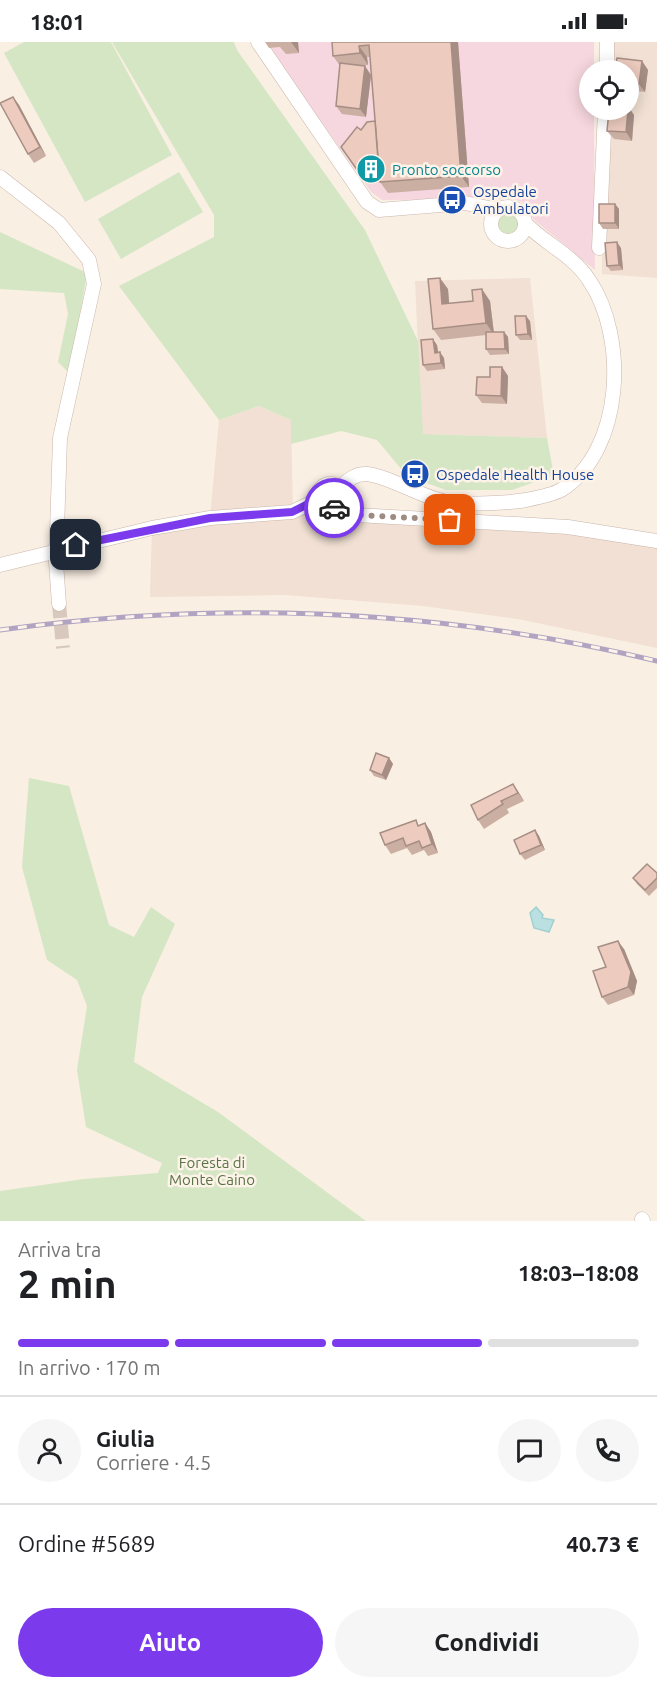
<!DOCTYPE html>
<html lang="it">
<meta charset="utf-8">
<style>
:root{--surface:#fff;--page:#f6f6f6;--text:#202124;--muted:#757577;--line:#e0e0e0;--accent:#7c3aed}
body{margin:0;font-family:Ubuntu,sans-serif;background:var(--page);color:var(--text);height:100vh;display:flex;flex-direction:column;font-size:22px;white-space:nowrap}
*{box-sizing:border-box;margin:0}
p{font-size:20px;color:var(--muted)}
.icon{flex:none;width:33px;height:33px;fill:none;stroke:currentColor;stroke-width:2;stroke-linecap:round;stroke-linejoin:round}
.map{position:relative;height:1179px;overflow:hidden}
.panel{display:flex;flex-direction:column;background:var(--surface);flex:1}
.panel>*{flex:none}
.controls{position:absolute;left:579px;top:18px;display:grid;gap:12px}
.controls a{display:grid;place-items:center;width:60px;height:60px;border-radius:50%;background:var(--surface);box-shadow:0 3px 15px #0003;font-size:30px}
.pin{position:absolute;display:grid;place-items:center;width:51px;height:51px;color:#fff;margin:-26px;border-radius:12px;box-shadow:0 3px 9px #0006}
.courier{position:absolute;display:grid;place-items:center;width:60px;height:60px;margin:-30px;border:4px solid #7c3aed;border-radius:50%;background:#fff;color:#222;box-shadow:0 2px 8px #0007}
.headline em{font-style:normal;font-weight:700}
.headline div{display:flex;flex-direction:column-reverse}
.headline{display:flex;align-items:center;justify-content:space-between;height:102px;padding:0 18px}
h1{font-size:39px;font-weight:700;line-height:45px}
.bar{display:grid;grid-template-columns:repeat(4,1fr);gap:9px 6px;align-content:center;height:72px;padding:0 18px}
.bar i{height:8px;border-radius:4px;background:var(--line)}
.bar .on{background:var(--accent)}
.bar p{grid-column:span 4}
.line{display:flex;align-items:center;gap:15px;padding:0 18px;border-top:2px solid var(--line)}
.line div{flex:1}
.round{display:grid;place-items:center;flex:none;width:63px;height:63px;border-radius:32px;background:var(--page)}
.action{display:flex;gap:12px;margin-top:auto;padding:12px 18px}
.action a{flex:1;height:69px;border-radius:36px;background:var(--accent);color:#fff;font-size:24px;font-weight:700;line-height:69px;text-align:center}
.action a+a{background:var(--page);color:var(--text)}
.status{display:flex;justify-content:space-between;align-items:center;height:42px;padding:0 30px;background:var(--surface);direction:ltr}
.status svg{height:16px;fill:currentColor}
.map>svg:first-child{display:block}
</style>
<div class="status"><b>18:01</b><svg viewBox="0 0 49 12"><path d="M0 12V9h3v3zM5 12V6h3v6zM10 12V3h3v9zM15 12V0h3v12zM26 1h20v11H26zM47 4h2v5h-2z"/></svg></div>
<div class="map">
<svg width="657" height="1179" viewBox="0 0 657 1179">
<rect width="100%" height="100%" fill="#faefe3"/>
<g fill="#f1e0d3">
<path d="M603,0H657V236L602,232L603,68H628V28H603Z"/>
<path d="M530,236L547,396L422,392L415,239Z"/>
<path d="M259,364L291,378L293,470L357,473L657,499V606L518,577L423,564L285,553L150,555L152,486L210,476L219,378Z"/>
</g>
<path fill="#f7d7df" d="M265,0H594V28H590V68H594L595,228L534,178L522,160L512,157L382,158L371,150Z"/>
<g fill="#d5e6c4">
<path d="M24,0H111L172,113L85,160L4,11Z"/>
<path d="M112,0H234L237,8L365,188L418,299L423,392L547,396L554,433L512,448H446L407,434L377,398L341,389L291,402V378L259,364L219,378L119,244L214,195V173Z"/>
<path d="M179,130L203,170L121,217L98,177Z"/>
<circle cx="508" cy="182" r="13"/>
<path d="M0,190L87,231L70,332L58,320L68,272L64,251L0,247Z"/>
<path d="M29,736L69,744L109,883L134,895L151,865L175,882L142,955L134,1020L218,1070L366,1179H0V1149L84,1137L158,1131L162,1121L86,1085L77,1028L87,964L77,938L47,918L22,825Z"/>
</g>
<path fill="#bae0e1" stroke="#a1d0d2" stroke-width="1.5" d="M536,865L543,873L542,876L554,878L549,890L534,886L530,871Z"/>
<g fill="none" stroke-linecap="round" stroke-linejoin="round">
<path stroke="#d8c8bd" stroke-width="14" stroke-dasharray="14 7" stroke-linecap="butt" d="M59,562L63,606"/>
<g stroke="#cab6ab" stroke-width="15">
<g id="minor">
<path d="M258,0L367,160L379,168L465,161L498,168"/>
<path d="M607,28V0"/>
<path d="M0,135L59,181L89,218L94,242L60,396L56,520L59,562"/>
<circle cx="508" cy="182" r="17"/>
<path d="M599,206L605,68"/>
<circle cx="330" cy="454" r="12"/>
<path d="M339,446C347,439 355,431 367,432C389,434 424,457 448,460C465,463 509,461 526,458C536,456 552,453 561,448C624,409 628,295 589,238C573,213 545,202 525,181"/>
<path d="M341,461L357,473L568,485L657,499"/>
<path d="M0,523L152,486L210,476L292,470L319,457"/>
<path d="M642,1177L643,1179"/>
</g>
</g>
<use href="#minor" stroke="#fff" stroke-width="14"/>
<g stroke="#b1a4c2" stroke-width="5">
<path id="rail" d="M0,588C220,558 441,567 657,619"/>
</g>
<use href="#rail" stroke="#fdf3e9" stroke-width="3" stroke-dasharray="9" stroke-linecap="butt"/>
</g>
<g fill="#ccafa3" fill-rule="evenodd">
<path d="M265,0H298L299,11L286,12L280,5L269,6Z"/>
<path d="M332,0H458L469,145L388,151L380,140L366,141L341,105L361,88L375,79L371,34L366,75L342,72L336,64L340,24L333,14ZM367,15H370L371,33L358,23H368Z"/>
<path d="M642,19L648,28L645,50L628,48V28Z"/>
<path d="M13,55L19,63L46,114L34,121L28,112Z"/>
<path d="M634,73L632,99L614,97L607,89Z"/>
<path d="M615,162L619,167V187H603L599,181Z"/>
<path d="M621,206L623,228L611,229L607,224Z"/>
<path d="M448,247L449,262L490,259L494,290H504L508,295L509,312L490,313L486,307V293L441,298L433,287Z"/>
<path d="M530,279L532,298H520L516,293Z"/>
<path d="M437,303L438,310L444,316L445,327L427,329L423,323Z"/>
<path d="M502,325L508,334L507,362L482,361L476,353L490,335Z"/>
<path d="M389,716L393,722L386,738L374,734L370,728Z"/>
<path d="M513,742L519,751L524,759L507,767L509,771L484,787L478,778Z"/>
<path d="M425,781L431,790L438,811L428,814L424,808L412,813L407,806L391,812L385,803L419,783Z"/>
<path d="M535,788L539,794L545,808L525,818L520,812Z"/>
<path d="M657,831V846L649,854L637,842L633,836Z"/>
<path d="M624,907L637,939L634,953L608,963L602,955L606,925Z"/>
</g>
<g fill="#a68e85">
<path d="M291,0H298L299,11Z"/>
<path d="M451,0H458L469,145L461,134Z"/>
<path d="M359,4L367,15L368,23L360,11Z"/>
<path d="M642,19L648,28L645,50L639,42Z"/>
<path d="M365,24L371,33L366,75L360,67Z"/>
<path d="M13,55L19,63L46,114L40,105Z"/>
<path d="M628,64L634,73L632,99L626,90Z"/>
<path d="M615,162L619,167V187L615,181Z"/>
<path d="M617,200L621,206L623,228L619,223Z"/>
<path d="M440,236L448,247L450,273L442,262Z"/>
<path d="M482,247L490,259L494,293L486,281Z"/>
<path d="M526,274L530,279L532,298L528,292Z"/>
<path d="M504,290L508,295L509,312L505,307Z"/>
<path d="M433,297L437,303L439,316L435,311Z"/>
<path d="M440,310L444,316L445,327L441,321Z"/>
<path d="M502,325L508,334L507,362L501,354Z"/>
<path d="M389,716L393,722L386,738L382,733Z"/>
<path d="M513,742L519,751L524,759L518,751Z"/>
<path d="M425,781L431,790L438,811L432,802Z"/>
<path d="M535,788L539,794L545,808L541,803Z"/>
<path d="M618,899L624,907L637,939L634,953L628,945Z"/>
</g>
<g fill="#edcbbe" stroke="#a68e85" stroke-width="1.5">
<path d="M332,0H451L461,134L380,140L369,3L359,4L360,11L333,14Z"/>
<path d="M617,16L642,19L639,42L628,40V28H615Z"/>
<path d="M340,21L365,24L360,67L336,64Z"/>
<path d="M13,55L40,105L28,112L0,61Z"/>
<path d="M609,68H628L626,90L607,89Z"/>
<path d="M375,79L379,131L360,132L341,105L357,85L361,88L367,80Z"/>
<rect x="599" y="162" width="16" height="19"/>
<path d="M617,200L619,223L607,224L605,201Z"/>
<path d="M440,236L442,262L473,259L472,248L482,247L486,281L433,287L428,237Z"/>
<path d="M515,274H526L528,292L516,293Z"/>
<path d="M486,290H504L505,307H486Z"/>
<path d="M433,297L435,311L440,310L441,321L423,323L421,298Z"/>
<path d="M490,325H502L501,354L476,353L477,335H490Z"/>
<path d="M376,711L389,716L382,733L370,728Z"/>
<path d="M513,742L518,751L501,759L503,762L478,778L471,763Z"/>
<path d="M416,778L418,784L425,781L432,802L422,806L419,799L406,804L403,796L385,803L380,791Z"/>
<path d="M535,788L541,803L520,812L514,798Z"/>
<path d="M647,822L657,831V836L645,848L633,836Z"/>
<path d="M618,899L631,930L628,945L602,955L593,929L606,925L598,905Z"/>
</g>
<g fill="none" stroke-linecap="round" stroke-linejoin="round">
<path stroke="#a08b81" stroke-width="6" stroke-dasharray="0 10.8" d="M334,466L341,461L357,473L450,478"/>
<path stroke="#7c3aed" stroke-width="8" d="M76,503L210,476L292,470L318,457L324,465L334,466"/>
</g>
<defs>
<g id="building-disc" transform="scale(1.5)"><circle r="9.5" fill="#0f9aa8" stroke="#fdf3e9"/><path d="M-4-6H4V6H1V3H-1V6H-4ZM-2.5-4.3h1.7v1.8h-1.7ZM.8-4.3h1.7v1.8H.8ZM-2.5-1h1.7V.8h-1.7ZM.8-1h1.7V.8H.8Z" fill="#fff"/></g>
<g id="bus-disc" transform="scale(1.5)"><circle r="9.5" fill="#1a4fb4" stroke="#fdf3e9"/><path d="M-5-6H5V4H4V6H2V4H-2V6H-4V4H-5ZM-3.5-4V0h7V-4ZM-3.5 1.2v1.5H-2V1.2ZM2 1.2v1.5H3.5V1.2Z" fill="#fff"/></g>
</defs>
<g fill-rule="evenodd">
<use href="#building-disc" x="371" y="127"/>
<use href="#bus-disc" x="452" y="158"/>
<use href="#bus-disc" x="415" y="432"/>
</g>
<g text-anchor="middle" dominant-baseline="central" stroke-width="5" stroke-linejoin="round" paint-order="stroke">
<g font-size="15" fill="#0d838f" stroke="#fdf3e9" text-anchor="start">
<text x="392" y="127">Pronto soccorso</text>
</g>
<g font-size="15" fill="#164399" stroke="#fdf3e9" text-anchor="start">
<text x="473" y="149">Ospedale<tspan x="473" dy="17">Ambulatori</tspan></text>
<text x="436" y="432">Ospedale Health House</text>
</g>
<g font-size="15" fill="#587445" stroke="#fdf3e9">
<text x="212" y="1120">Foresta di<tspan x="212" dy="17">Monte Caino</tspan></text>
</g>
</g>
</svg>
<div class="controls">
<a><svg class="icon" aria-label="locate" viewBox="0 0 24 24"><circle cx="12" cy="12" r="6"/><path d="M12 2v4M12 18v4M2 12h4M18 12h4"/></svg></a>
</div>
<div class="pin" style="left:450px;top:478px;background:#ea580c"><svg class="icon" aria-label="bag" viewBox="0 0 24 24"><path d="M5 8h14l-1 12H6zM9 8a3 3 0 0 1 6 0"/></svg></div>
<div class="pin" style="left:76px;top:503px;background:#1f2937"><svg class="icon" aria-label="home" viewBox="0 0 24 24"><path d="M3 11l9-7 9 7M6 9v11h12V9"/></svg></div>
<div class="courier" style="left:334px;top:466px"><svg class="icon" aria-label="car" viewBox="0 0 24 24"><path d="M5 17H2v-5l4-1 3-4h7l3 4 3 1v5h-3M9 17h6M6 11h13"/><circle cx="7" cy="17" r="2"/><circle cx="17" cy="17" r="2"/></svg></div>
</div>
<section class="panel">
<div class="headline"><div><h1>2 min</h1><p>Arriva tra</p></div><em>18:03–18:08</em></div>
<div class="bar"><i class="on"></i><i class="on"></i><i class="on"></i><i></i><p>In arrivo · 170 m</p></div>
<div class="line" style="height:108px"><a class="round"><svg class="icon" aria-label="person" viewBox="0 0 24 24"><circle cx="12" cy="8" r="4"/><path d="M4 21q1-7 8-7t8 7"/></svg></a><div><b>Giulia</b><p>Corriere · 4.5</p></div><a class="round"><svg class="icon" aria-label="chat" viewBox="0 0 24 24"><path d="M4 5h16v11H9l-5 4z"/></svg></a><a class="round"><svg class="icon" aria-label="phone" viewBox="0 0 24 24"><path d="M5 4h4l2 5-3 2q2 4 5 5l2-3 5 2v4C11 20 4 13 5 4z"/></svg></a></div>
<div class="line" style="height:78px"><div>Ordine #5689</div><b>40.73 €</b></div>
<div class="action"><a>Aiuto</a><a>Condividi</a></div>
</section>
